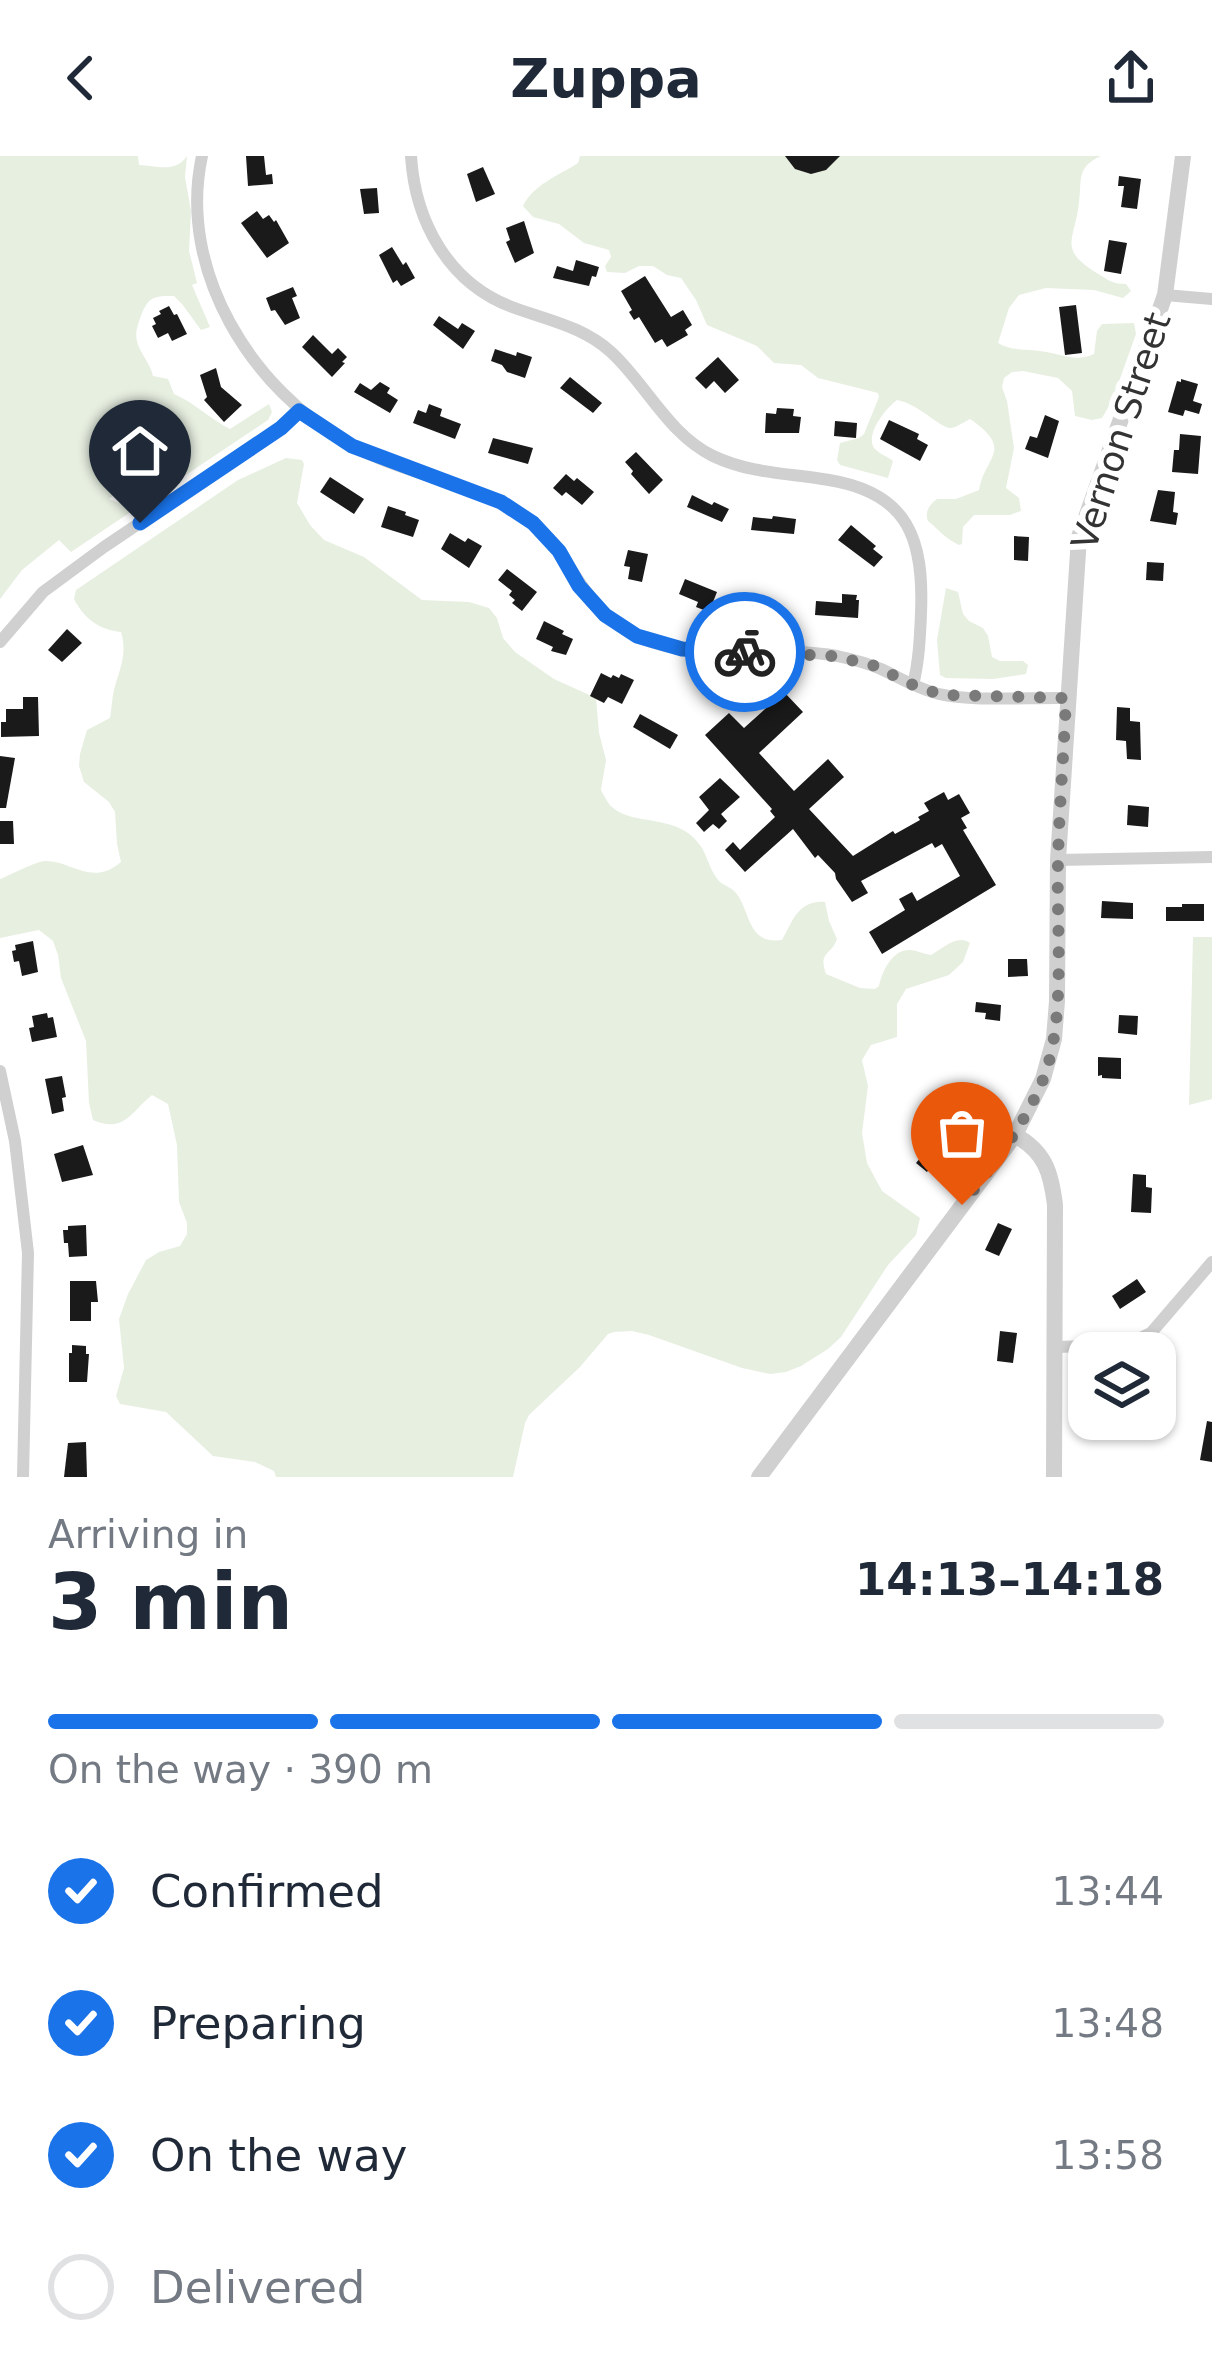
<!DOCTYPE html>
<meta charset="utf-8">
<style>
:root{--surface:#fff;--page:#f6f6f7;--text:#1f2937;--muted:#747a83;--line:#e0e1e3;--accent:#1a73e8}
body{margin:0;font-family:"DejaVu Sans",sans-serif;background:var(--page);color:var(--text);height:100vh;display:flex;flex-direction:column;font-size:45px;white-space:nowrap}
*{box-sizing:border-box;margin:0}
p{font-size:39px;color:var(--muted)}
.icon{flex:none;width:66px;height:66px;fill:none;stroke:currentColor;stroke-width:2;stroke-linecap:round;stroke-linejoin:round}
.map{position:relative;height:1321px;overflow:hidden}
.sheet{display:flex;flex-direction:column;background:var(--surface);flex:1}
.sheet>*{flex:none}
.tools{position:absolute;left:1068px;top:1176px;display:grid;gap:24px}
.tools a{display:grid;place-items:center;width:108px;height:108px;border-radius:24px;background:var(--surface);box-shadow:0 3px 9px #0004;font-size:60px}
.pin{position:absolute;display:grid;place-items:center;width:102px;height:102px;color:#fff;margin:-123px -51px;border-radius:50% 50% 50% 0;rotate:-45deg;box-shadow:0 0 12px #0007}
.pin .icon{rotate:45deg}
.courier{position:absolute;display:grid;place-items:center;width:120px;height:120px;margin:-60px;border:9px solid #1a73e8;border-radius:50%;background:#fff;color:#222;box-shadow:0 3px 15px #0007}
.head em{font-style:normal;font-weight:700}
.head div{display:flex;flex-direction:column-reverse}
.head{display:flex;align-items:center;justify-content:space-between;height:204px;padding:0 48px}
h1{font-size:78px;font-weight:700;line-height:90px}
.bar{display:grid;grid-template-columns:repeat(4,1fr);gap:18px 12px;align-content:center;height:144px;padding:0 48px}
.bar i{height:15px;border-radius:9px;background:var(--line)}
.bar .current{background:var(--accent)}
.bar p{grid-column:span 4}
ol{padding:0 48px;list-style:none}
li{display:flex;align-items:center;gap:36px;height:132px}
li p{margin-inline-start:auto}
li .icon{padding:12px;border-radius:50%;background:var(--accent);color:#fff;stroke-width:4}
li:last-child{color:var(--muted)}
li i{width:66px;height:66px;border:6px solid var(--line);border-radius:50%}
header{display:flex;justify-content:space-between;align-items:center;height:156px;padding:0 48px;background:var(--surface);font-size:54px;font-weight:700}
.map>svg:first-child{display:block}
</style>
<header><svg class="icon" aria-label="back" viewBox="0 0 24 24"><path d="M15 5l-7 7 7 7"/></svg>Zuppa<svg class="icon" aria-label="share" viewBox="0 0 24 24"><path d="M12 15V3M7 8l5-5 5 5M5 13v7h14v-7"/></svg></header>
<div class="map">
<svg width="1212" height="1321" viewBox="0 0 1212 1321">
<rect width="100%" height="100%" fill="#fff"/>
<g fill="#e7efe1" fill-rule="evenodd">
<path d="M0,0H138L139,9C157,10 176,17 187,0L185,21L191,55L189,95L197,127L192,129L210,171L201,174L182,148L174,140C149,139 147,144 139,165C137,173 135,177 137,185C140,198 150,206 153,220L168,223L174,238C195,247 210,263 230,273L269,248L272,256L268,264L71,396L59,384L22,414L0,443ZM182,304L119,347L109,343L129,328Z"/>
<path d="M580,0H1101C1076,11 1082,24 1079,47C1074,87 1057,93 1100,119C1110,125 1113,128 1126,128L1131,135L1123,142L1094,134L1046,132L1019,139L1009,152L998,187C1012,196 1029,192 1046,196C1064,199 1077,206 1094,198L1097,175L1102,168L1134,167L1136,178L1112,245L1102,262L1092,264L1075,260L1072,235L1058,222L1023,215L1012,216L1004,222L1002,231L1007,245L1014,292L1006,332L1019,342L1021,355L1010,359H974L963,371L962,388L959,389C946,383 939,374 928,365C924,356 930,348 937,343H956L979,334C985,300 1015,294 970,263C966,265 955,272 951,272C941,273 919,248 897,244C886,252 865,278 874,292C879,298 887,300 893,305L888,322L840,309L837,304L840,287L859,282L864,278L879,241L878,237L818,222L801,209L774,207L757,190L707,169L696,144L681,122L667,119L653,110H639L625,117L607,116L605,110L611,101L609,94L584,87L559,68L533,61L523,50C534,28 558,20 578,7Z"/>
<path d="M286,302L302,304L304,308L297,347L310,369L324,384L364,401L422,444L469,446L489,452L497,462L503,482L515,496L554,523L596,542L599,577L606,604L601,634C602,636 609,649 611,650C633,672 679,655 702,692C708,702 710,715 719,725C723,729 730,731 734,735C751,751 745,789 782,784C793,765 798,744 825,746L829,765L837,783C831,800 818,795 826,818L860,832L875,833L879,830C882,815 893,792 911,794C918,795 924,798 931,799C944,792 957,778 970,787L963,806L949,819L906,833L897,848V881L871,889L862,904L868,930L862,977L867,1007L882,1035L920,1062L916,1079L888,1109L841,1181L828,1193L801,1210L786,1216L770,1218L742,1212L649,1179L632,1175L614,1176L608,1178L580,1211L529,1259L525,1267L513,1321H276L274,1315L255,1306L213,1300L166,1256L120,1248L116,1240L124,1212L119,1163L128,1138L146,1104L159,1096L180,1090L187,1078V1067L179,1046L177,989L168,948L152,939C132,955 124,978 93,964L89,947L86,885L61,822L58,799L53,785L39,774L0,782V723C11,719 36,705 46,705C72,705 92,731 121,706L117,688L115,656L109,646L84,626L79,610L80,598L87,574L110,562C112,551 112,540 115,530C121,510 127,497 121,476C100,474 84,463 74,443L76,434L238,324Z"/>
<path d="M946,432L958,436L963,458L969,465L983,472L988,480L992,501L1000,505H1023L1028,509L1026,518L993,523L946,522L940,519L937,484Z"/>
<path d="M1193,781H1212V943L1189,949Z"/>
</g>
<g fill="#1a1a1a">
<path d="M246,0H264L266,19L272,18L273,28L248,30Z"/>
<path d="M785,0H840L826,14L811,18L795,13Z"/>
<path d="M483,11L495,38L476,46L467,18Z"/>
<path d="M1119,20L1141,23L1137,53L1121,51L1124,30H1118Z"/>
<path d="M377,32L379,57L364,58L360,33Z"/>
<path d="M257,55L263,63L269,59L274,66L276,64L289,87L267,102L241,67Z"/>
<path d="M524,65L534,97L515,107L506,86L510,84L506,72Z"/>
<path d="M1109,84L1127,87L1121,118L1104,115Z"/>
<path d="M392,91L403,109L406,106L415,122L401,130L397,124L393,127L379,99Z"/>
<path d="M576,104L599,111L596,121L592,120L589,130L553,122L557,110L573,115Z"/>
<path d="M645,120L671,161L683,154L692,169L685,174L688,179L667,191L662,183L655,187L639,161L634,164L629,156L632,154L621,135Z"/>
<path d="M293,131L297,140L292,142L300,162L285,169L275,154L271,155L266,142Z"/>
<path d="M1076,149L1082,197L1065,199L1059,151Z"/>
<path d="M169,150L174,159L177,158L187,178L172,185L168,177L158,182L152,170L156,168L153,162L161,158L159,155Z"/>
<path d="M439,160L458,173L462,167L475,175L463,193L433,169Z"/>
<path d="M313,179L332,198L338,192L347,201L342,206L345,207L332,221L302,191Z"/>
<path d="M495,193L516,200L517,196L532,201L525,222L507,216L502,209L491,205Z"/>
<path d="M718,201L739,224L725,237L714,225L706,233L695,222Z"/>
<path d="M216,212L221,231L242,249L224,266L204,244L207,241L200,219Z"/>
<path d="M570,221L602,247L593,257L560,232Z"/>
<path d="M1181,223L1198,228L1193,245L1202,248L1199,258L1185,254L1183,260L1168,256L1177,225L1181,226Z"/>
<path d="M380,226L390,232L387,237L398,244L390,257L354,236L360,227L371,234Z"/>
<path d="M429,248L442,253L440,260L461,268L455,283L413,267L418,254L426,257Z"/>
<path d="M777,252L794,253L793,260L801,261L799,277H765L766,257L776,258Z"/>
<path d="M1045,259L1059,265L1048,302L1025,293L1030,280L1037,282Z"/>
<path d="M889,264L919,278L917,283L928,289L920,305L880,283Z"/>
<path d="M835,265L857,267L856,282L834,280Z"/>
<path d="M1180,278L1201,280L1198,318L1172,316L1174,294H1179Z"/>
<path d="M493,282L533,292L528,308L488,297Z"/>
<path d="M636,296L663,324L649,338L631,318L633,315L625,306Z"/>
<path d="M566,318L574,325L577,322L594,336L582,349L566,336L562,340L553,332Z"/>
<path d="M330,321L364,343L354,358L320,336Z"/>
<path d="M1158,334L1175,336L1173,356L1178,357L1176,369L1150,365Z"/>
<path d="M692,339L712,349L714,346L729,353L722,366L687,351Z"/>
<path d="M388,350L406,356L405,359L419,364L413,381L381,371Z"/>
<path d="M773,360L796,363L794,378L751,374L753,361L772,363Z"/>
<path d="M851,369L876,390L873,393L883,401L874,411L838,384Z"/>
<path d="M450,377L465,386L468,382L482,390L469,412L441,393Z"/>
<path d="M1014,380L1029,381L1028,405L1014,404Z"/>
<path d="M628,394L648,398L642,426L628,423L630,411L624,410Z"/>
<path d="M1147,406L1164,407L1163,425L1146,424Z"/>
<path d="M507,413L537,436L522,455L512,447L515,444L509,439L512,435L498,424Z"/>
<path d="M685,423L717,436L709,456L696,451L698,446L679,438Z"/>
<path d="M842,438L857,439L856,444H859L858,462L815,459L816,445L842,447Z"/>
<path d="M749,439H761L760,460L733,457V442L749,443Z"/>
<path d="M544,465L564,475L562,478L573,483L566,499L551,495L553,491L536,483Z"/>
<path d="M67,473L82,487L62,506L48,494Z"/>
<path d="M601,517L611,522L613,519L619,522L621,518L634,524L622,548L608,541L604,547L590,540Z"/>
<path d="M784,536L803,556L759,597L794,635L828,603L844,621L809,653L853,700L893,675L895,678L920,664L918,661L929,655L924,647L944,636L948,644L959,638L970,657L961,662L967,672L963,674L996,729L882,798L869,776L905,754L899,743L912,736L917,745L960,720L942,688L935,692L932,687L861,725L868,737L852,746L836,723L835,717L818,699L815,702L793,673L745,716L725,694L733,686L740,694L775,661L770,655L772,653L705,579L729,557L744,572Z"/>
<path d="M23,541H38L39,580L1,581V566H6V553H23Z"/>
<path d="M1117,551L1130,552V565L1140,566L1141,604L1127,603L1126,585L1116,584Z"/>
<path d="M640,558L678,579L670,593L633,571Z"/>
<path d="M0,600L15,602L6,652H0Z"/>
<path d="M720,622L740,641L721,658L727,665L719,673L713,668L704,676L696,667L709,654L699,641Z"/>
<path d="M1128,649L1149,651L1148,671L1127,669Z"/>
<path d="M0,665H13L14,688H0Z"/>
<path d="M1102,745L1133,747V763L1101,762Z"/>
<path d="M1182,748H1204V765H1166V751H1182Z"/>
<path d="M33,785L38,816L22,820L19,805L14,806L12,795L16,794L15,789Z"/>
<path d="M1008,803H1027L1028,820L1008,821Z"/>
<path d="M976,846L1001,849L1000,865L985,863L986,857L975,856Z"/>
<path d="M47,857L48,862L53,861L57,881L32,886L29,872L34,871L32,860Z"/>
<path d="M1119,859L1138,860L1137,879L1118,877Z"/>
<path d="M1098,901L1121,902V923L1102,922V919L1098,920Z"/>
<path d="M62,920L66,941L62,942L64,955L52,958L45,923Z"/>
<path d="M931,974L942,983L932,995L939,1000L927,1016L916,1007L928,993L920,987Z"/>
<path d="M83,989L93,1019L62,1026L54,998Z"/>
<path d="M1133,1018L1146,1019V1031L1152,1032L1151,1057L1131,1056Z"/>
<path d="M998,1067L1012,1073L999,1100L985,1094Z"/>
<path d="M86,1069L87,1100L69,1101L68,1087H64L63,1074H68V1070Z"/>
<path d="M1137,1123L1146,1136L1120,1153L1112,1140Z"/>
<path d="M70,1125H96L98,1146H91V1165H70Z"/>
<path d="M1000,1175L1017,1177L1013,1207L997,1205Z"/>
<path d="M72,1189L86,1190V1198H89L87,1226H69V1197H72Z"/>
<path d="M1207,1265L1212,1266V1306L1200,1304Z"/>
<path d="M86,1286L87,1321H64L68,1287Z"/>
</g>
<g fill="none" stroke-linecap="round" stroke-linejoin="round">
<g stroke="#d0d0d0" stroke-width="12">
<path d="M202,0C177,115 252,234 351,289C407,320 473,326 527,363C572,394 581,455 638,481C700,508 772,488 837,500C851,503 867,507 881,513C900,522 918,533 939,538C972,546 1031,541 1067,542"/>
<path d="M411,0C415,65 448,127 512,151C547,164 582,170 611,196C646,228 668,278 713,300C751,318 789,317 829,324C909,337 924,384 921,457C920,482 919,505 913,529"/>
<path d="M1165,139L1212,143"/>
<path d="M0,486L43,436L104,391L281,272L299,255"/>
<path d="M1058,704L1212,701"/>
<path d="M0,915L15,985L28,1097L23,1321"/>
<path d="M1055,1191L1126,1189L1151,1177L1212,1106"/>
</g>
<g stroke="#d0d0d0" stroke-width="16">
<path d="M1015,979C1045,996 1051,1016 1055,1049L1054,1321"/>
<path d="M759,1321L1015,979L1043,923L1054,883L1057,845L1058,704L1079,381L1165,139L1183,0"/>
</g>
</g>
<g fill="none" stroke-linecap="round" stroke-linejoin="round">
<path stroke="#7a7a7a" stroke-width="12" stroke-dasharray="0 21.6" d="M745,496L833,500L875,510L913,529L942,539L1066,542C1064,597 1059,652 1058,707C1056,772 1067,867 1042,926C1023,972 992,1010 962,1049"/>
<path stroke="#1a73e8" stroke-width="15" d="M140,367L281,272L299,255L352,290L501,346L533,367L559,395L579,430L605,459L637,480L682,493L745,496"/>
</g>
<g text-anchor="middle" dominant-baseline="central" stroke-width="12" stroke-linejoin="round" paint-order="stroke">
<g font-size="36" fill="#333" stroke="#fff">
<text transform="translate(1121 275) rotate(-72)">Vernon Street</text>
</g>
</g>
</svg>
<div class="tools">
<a><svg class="icon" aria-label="layers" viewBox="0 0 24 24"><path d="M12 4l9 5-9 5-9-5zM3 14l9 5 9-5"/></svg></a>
</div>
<div class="pin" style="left:962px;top:1049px;background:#ea580c"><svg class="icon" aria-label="bag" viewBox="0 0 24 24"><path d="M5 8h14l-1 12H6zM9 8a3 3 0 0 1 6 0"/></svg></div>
<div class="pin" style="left:140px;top:367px;background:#1f2937"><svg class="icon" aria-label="home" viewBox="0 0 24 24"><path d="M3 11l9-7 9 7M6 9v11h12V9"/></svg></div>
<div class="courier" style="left:745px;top:496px"><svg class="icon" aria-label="bike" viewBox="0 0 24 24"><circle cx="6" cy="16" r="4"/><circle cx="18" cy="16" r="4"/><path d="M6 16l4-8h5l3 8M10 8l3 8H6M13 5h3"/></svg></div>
</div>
<section class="sheet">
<div class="head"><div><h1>3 min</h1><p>Arriving in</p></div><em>14:13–14:18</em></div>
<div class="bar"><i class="current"></i><i class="current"></i><i class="current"></i><i></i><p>On the way · 390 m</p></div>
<ol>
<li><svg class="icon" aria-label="check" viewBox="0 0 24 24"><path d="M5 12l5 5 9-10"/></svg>Confirmed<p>13:44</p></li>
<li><svg class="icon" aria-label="check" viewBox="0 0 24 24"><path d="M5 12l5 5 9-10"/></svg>Preparing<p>13:48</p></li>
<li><svg class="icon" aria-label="check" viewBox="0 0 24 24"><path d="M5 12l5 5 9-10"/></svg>On the way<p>13:58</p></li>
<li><i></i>Delivered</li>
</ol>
</section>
